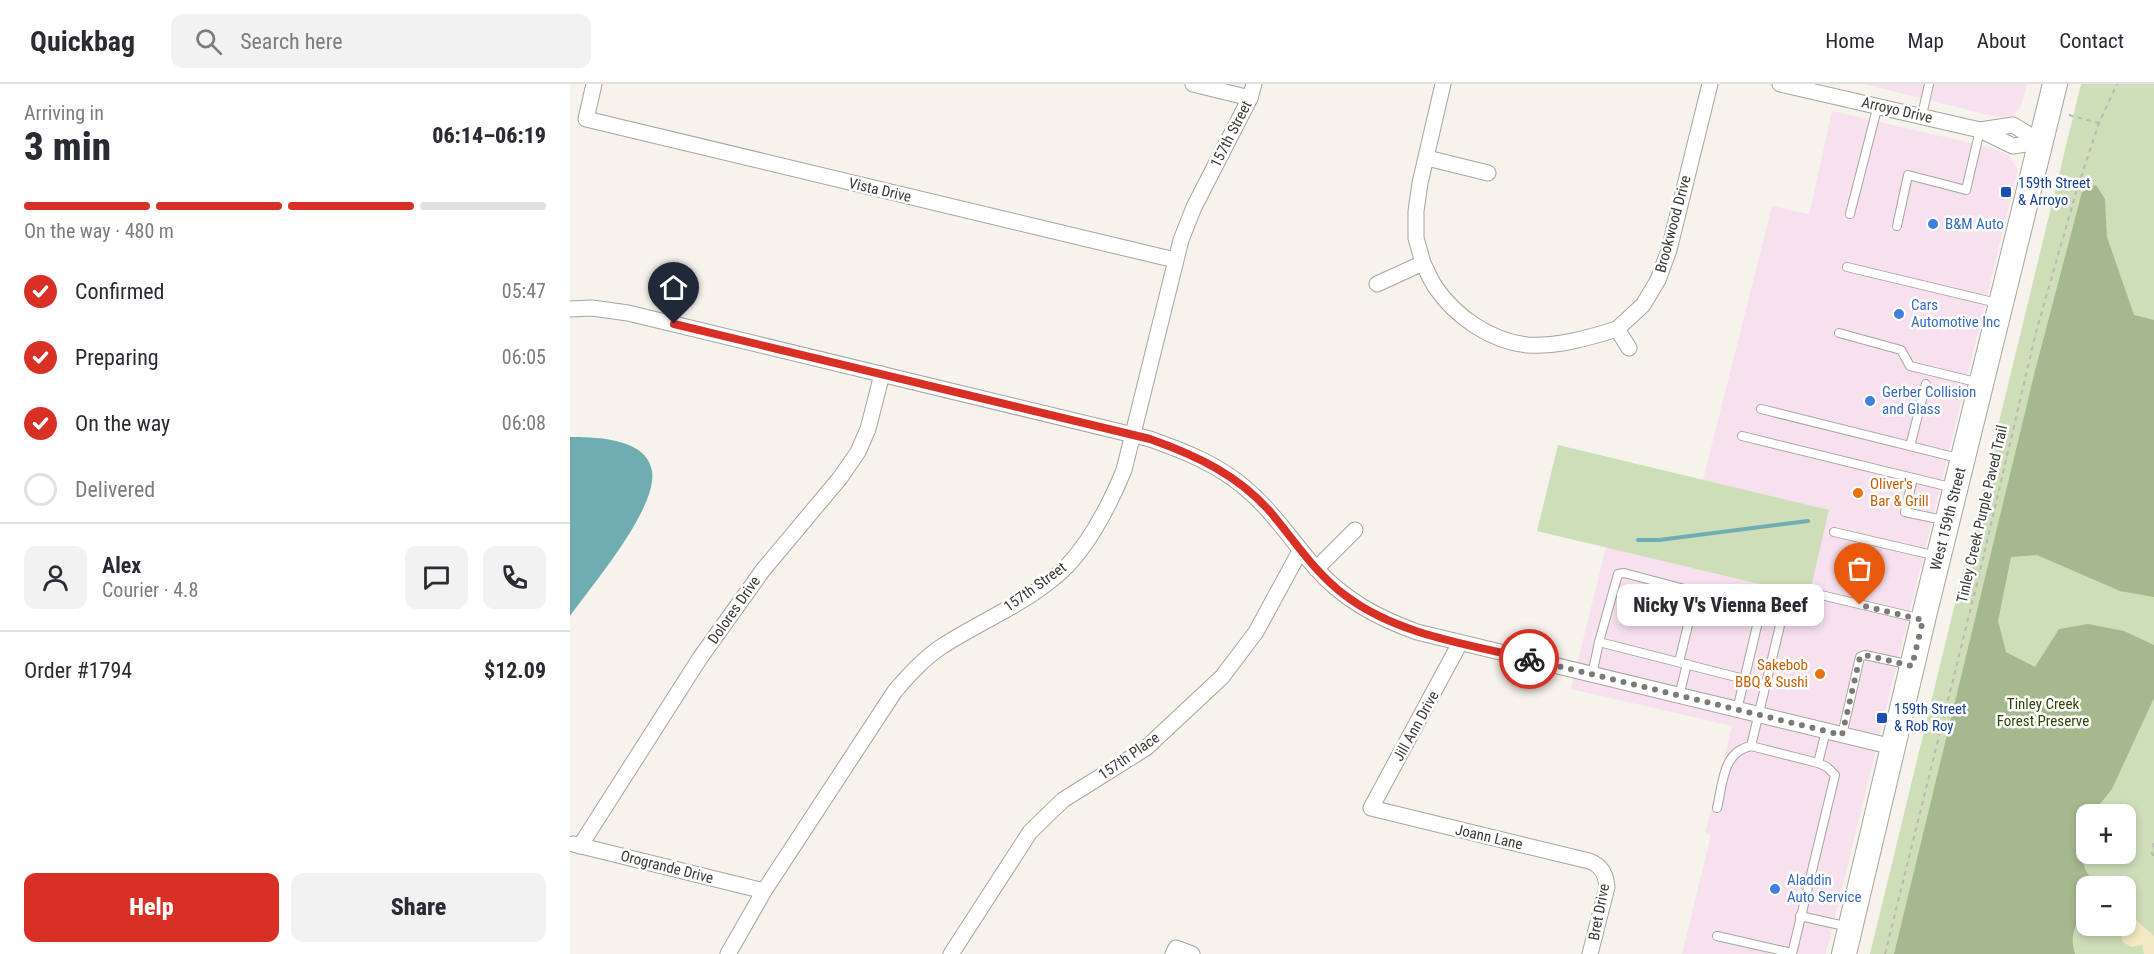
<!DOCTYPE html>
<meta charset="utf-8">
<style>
:root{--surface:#fff;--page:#f2f2f3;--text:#2b2b33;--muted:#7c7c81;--line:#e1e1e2;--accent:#d93025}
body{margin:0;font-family:"Roboto Condensed",sans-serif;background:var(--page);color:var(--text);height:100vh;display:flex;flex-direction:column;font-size:22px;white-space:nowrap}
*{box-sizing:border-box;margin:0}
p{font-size:20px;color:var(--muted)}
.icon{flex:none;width:33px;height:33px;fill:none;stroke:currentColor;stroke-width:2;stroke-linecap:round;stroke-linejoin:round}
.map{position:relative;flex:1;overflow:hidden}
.panel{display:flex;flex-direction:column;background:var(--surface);width:570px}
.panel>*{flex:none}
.buttons{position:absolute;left:1506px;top:720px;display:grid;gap:12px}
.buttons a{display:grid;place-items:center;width:60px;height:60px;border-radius:12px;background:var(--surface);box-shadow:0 3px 9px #0003;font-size:30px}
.pin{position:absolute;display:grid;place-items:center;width:51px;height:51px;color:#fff;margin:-62px -26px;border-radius:50% 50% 50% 0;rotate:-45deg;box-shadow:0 0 6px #0007}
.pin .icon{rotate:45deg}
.courier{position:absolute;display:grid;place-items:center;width:60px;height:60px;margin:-30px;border:4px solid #d93025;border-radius:50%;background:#fff;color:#222;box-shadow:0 2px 8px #0007}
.bubble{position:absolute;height:42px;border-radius:12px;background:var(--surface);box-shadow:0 3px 9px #0003;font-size:20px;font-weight:800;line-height:42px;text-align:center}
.head em{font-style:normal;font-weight:800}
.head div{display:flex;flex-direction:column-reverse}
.head{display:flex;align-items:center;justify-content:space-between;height:102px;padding:0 24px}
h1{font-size:39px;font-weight:800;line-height:45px}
.bar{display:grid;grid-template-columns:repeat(4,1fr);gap:9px 6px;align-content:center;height:72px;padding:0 24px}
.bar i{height:8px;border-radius:4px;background:var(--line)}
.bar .selected{background:var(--accent)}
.bar p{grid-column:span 4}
.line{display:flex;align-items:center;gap:15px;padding:0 24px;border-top:2px solid var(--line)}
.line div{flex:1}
.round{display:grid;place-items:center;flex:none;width:63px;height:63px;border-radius:12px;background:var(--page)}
ol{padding:0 24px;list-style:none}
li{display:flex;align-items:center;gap:18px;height:66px}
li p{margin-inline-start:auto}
li .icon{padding:6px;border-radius:50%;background:var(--accent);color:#fff;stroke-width:4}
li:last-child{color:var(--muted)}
li i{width:33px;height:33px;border:3px solid var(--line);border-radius:50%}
.primary-button{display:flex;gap:12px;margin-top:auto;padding:12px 24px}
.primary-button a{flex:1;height:69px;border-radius:12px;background:var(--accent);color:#fff;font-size:24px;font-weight:800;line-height:69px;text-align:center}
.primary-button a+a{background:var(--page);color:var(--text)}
header{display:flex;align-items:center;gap:36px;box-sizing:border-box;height:84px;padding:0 30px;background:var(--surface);border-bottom:2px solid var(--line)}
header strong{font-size:28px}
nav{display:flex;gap:33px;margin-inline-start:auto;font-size:21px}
.search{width:420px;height:54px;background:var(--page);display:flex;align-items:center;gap:15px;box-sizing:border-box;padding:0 21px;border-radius:12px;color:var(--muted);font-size:22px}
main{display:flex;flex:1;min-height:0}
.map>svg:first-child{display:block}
</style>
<header>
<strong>Quickbag</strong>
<div class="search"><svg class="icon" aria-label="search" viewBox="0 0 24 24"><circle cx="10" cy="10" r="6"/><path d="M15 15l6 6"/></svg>Search here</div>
<nav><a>Home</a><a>Map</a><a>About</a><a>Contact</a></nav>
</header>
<main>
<section class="panel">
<div class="head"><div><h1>3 min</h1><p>Arriving in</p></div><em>06:14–06:19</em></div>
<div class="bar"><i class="selected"></i><i class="selected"></i><i class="selected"></i><i></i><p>On the way · 480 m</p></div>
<ol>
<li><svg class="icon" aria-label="check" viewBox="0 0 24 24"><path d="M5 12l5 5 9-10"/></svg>Confirmed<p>05:47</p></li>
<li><svg class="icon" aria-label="check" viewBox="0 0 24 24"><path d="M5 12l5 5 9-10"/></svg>Preparing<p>06:05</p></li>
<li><svg class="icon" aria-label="check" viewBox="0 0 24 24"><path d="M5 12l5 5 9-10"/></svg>On the way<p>06:08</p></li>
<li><i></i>Delivered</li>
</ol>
<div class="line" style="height:108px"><a class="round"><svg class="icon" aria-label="person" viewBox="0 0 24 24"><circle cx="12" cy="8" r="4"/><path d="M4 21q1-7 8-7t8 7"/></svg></a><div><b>Alex</b><p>Courier · 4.8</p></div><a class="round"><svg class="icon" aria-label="chat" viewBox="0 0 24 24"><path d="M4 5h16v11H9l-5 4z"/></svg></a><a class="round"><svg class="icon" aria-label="phone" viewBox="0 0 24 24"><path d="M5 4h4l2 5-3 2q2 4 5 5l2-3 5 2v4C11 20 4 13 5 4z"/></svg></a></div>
<div class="line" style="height:78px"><div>Order #1794</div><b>$12.09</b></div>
<div class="primary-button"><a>Help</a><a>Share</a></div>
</section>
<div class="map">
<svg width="1584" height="870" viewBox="0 0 1584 870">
<rect width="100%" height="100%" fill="#f6f2ec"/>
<g fill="#f7e1ef">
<path d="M1294,0H1457L1451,22L1443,32L1427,33Z"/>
<path d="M1262,27L1422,64L1439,72L1448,85L1256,870H1112L1141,751L1135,750L1162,642L1001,605L1036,463L1238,512L1259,427L1133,396L1202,122L1238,130L1240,127Z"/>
</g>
<g fill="#cedeb9" fill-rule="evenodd">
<path d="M1511,0H1584V870H1300ZM1516,730H1556V770H1516ZM1516,802H1556V842H1516Z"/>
<path d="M988,361L1259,426L1239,512L967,447Z"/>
</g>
<path fill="#a6b88d" d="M1526,101L1535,115L1537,153L1564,231L1584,236V513L1550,507L1467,471L1441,473L1428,537L1436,568L1465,583L1489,545L1518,540L1554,547L1584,561V614L1542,705L1522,730H1516V745L1510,765L1515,785L1525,802H1516V829C1503,841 1500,854 1505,870H1324L1465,287L1512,108Z"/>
<path fill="#f3e9c4" d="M1560,834L1565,835L1584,852V870H1574L1572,861L1561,863L1553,858L1551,850V842H1556V835Z"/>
<path fill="#70adb1" d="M0,353C25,353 77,354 82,387C88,424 22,501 0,532Z"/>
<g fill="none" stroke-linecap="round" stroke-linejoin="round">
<path stroke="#70adb1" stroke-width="4" d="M1068,456H1089L1238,437"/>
<g stroke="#a8a49f" stroke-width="10">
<g id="lane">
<path d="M1352,31L1359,0"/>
<path d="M1280,130L1308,21"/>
<path d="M1327,142L1338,91L1396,106L1410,46"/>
<path d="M1277,183L1427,219"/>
<path d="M1269,249L1331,266L1340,282L1410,299"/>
<path d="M1191,325L1388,374"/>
<path d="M1172,352L1384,404"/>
<path d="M1340,362L1356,300"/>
<path d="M1343,394L1335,428L1373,436"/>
<path d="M1264,448L1367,472"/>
<path d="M1251,511L1352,535"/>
<path d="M1109,578L1126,508L1054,489L1048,490L1029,558L1174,595L1196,600"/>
<path d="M1022,591L1029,558"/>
<path d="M1109,612L1117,580"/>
<path d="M1167,626L1191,525L1213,529L1181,662"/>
<path d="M1272,651L1290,573L1295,571L1341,581"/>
<path d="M1248,679L1256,647"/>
<path d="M1147,724C1153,700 1152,668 1181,662L1248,679L1257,683L1265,691L1222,870"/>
<path d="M1230,832L1279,843"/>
<path d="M1147,852L1222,869"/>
</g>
</g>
<g stroke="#a8a49f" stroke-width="17">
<g id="street">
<path d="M24,0L16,35L605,176"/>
<path d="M623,0L680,14"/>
<path d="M1210,0L1410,46L1443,62L1471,58"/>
<path d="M1410,46L1443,41L1471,58"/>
<path d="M857,74L918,89"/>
<path d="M853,179L846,154V127L850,99L873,0"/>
<path d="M807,200L853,179C857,187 861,197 866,204C886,233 921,257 957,261C987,263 1018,254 1047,245"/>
<path d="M0,225L22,224L58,229L580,355C614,367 647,380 674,403C702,426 721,456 744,482C772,515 808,534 847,548L1323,663"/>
<path d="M1059,264L1047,245L1073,221L1088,196L1099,166L1140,0"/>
<path d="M746,485L785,446"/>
<path d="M890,559L801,724L1019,777C1031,781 1036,790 1037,803L1020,870"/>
<path d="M3,760L194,807"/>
<path d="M10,762L130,574L193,486L270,394L288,368L298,345L312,290"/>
<path d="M158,870L194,807L325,607C339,591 353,575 371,563C412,536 463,517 498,481C523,454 540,420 554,386L611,156L624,123L680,14L684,0"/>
<path d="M381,870L460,748L493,716L576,664L652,593L686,548L730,467"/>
<path d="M603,870L606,864L622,870"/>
</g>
</g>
<g stroke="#a8a49f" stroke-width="26">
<path id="primary" d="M1274,870L1353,536L1485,0"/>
</g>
<g stroke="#bbb8b3" stroke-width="2" stroke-dasharray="4.5 4.5" stroke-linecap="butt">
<path d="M1499,31L1528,39"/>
<path d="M1584,759L1582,769L1584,774"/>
<path d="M1315,870L1411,483L1466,248L1507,105L1529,39L1547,0"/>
</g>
<use href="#lane" stroke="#fff" stroke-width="8"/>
<use href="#street" stroke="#fff" stroke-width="15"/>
<use href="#primary" stroke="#fff" stroke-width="24"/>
</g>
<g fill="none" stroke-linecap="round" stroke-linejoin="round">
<path stroke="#7c7a76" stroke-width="6" stroke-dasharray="0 10.8" d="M959,575L1272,651L1290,573L1295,571L1342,582L1353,536L1290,521"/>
<path stroke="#d93025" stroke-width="8" d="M104,240L580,355C628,372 670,392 703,431C726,459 746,490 776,512C828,551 897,560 959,575"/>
</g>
<g fill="#1a4fb4" stroke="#fff" stroke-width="2">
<rect x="1430" y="102" width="12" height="12" rx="3"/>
<rect x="1306" y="628" width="12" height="12" rx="3"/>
</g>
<g fill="#3f7fe0" stroke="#fff" stroke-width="2">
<circle cx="1363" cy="140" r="6"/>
<circle cx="1329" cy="230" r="6"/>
<circle cx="1300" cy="317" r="6"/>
<circle cx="1205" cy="805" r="6"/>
</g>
<g fill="#e8710a" stroke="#fff" stroke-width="2">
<circle cx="1288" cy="409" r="6"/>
<circle cx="1250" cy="590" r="6"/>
</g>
<g text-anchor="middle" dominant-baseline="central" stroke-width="5" stroke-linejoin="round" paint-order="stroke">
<g font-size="15" fill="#3b3a37" stroke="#fff">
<text transform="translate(1327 26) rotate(13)">Arroyo Drive</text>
<text transform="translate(661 50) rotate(-63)">157th Street</text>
<text transform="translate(310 106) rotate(13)">Vista Drive</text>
<text transform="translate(1103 140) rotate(-75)">Brookwood Drive</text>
<text transform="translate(1412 430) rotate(-77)">Tinley Creek Purple Paved Trail</text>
<text transform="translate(1378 435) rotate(-76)">West 159th Street</text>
<text transform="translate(465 503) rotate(-36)">157th Street</text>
<text transform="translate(164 526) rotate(-55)">Dolores Drive</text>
<text transform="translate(846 642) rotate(-61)">Jill Ann Drive</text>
<text transform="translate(559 672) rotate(-35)">157th Place</text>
<text transform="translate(919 753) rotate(13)">Joann Lane</text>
<text transform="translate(97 783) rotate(14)">Orogrande Drive</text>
<text transform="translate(1029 828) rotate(-79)">Bret Drive</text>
</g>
<g font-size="15" fill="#164399" stroke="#fff" text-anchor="start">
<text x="1448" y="99">159th Street<tspan x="1448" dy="17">&amp; Arroyo</tspan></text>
<text x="1324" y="625">159th Street<tspan x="1324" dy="17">&amp; Rob Roy</tspan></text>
</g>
<g font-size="15" fill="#366cbe" stroke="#fff" text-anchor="start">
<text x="1375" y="140">B&amp;M Auto</text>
<text x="1341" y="221">Cars<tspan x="1341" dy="17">Automotive Inc</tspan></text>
<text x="1312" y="308">Gerber Collision<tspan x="1312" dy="17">and Glass</tspan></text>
<text x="1217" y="796">Aladdin<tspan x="1217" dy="17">Auto Service</tspan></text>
</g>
<g font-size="15" fill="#c56008" stroke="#fff" text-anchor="start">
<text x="1300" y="400">Oliver's<tspan x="1300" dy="17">Bar &amp; Grill</tspan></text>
<text x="1238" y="581" text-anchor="end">Sakebob<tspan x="1238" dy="17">BBQ &amp; Sushi</tspan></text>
</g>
<g font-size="15" fill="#314500" stroke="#fff">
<text x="1473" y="620">Tinley Creek<tspan x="1473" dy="17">Forest Preserve</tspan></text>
</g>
</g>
</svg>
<div class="buttons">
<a>+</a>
<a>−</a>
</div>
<div class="pin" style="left:1290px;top:521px;background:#ea580c"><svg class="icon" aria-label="bag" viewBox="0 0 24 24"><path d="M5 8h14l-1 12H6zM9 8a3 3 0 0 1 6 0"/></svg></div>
<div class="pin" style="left:104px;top:240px;background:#1f2937"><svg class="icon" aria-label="home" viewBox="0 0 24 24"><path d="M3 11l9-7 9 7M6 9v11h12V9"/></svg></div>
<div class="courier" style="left:959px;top:575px"><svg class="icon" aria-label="bike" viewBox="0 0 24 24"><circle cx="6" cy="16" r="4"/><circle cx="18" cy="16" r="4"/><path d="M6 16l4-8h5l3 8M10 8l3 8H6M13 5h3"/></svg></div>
<div class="bubble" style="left:1047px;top:500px;width:207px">Nicky V's Vienna Beef</div>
</div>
</main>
